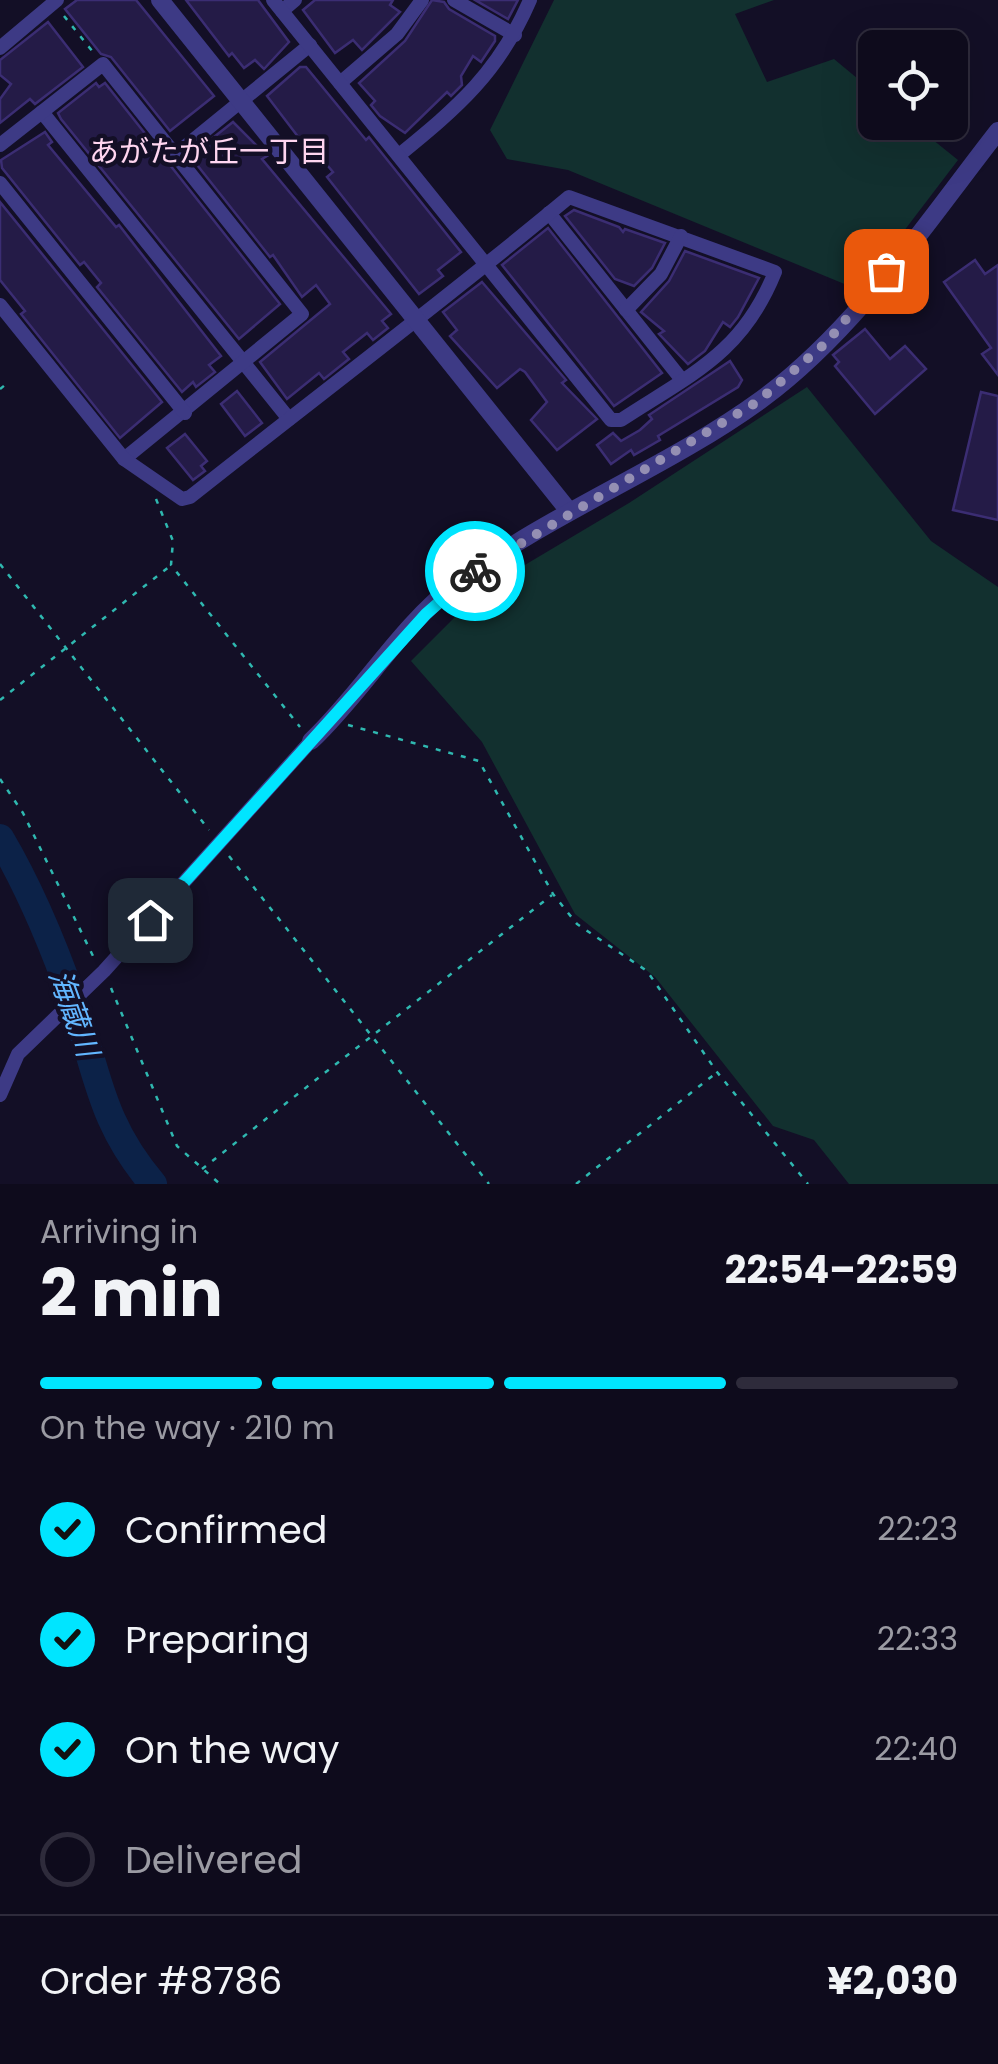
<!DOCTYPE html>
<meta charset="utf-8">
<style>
:root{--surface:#0e0b1c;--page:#171425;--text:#f1f3f6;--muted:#9b9ba3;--line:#2e2b3b;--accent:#00e5ff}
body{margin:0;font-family:Poppins,"Noto Sans JP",sans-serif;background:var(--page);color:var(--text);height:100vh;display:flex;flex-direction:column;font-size:38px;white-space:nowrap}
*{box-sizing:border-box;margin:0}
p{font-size:32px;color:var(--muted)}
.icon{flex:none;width:55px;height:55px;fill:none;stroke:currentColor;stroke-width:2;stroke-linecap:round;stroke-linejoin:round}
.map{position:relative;height:1184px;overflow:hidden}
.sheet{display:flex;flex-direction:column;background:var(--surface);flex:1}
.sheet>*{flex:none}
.fabs{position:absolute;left:858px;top:30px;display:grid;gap:20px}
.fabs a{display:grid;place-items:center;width:110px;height:110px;border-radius:15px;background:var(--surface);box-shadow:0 10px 40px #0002,0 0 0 2px var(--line);font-size:50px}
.pin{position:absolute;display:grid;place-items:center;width:85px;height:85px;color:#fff;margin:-42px;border-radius:20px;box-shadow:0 5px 15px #0006}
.courier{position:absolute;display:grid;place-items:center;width:100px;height:100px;margin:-50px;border:8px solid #00e5ff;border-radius:50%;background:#fff;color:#222;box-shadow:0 2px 12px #0007}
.headline em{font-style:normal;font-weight:700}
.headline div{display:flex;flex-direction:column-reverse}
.headline{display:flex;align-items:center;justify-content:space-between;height:170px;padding:0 40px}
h1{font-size:65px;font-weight:700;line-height:75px}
.bar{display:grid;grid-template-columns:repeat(4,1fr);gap:15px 10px;align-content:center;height:120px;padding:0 40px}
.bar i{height:12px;border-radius:8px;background:var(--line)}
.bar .on{background:var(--accent)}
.bar p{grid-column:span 4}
.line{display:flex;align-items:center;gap:25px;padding:0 40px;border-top:2px solid var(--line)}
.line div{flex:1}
ol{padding:0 40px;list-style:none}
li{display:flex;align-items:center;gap:30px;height:110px}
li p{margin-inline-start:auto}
li .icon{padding:10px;border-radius:50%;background:var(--accent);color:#111;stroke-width:4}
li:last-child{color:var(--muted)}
li i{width:55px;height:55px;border:5px solid var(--line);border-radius:50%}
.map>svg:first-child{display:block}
</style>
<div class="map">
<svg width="998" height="1184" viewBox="0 0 998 1184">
<rect width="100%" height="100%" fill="#130f26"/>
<g fill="#12302f">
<path d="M554,0H774L735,14L767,82L834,59L875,93V122L912,123L958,160L859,290L568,170L507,159L490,130Z"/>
<path d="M807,387L931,541L998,587V1184H849L814,1140L773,1126L655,977L575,914L482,742L411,661L481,591L629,503Z"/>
</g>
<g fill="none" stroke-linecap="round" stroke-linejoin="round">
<path stroke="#0c2248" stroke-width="28" d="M0,838C29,887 54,947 73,1001C98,1073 100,1122 153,1184"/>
</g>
<g fill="#241b47" stroke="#3b2d73" stroke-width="2.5">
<path d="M77,0H136L214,96L170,131L111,57L101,54L65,9Z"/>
<path d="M186,0H258L289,42L264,69L255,60L244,68L232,53L229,56Z"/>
<path d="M315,0H393L390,5L400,12L362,50L353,40L335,53L303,10Z"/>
<path d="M432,0L444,2L449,9L495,36V41L481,62L473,56L461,76L462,85L451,96L447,92L405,133L380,116L371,105L375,101L359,83L405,41Z"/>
<path d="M475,0H518L508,19Z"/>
<path d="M48,22L83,67L35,104L30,99L0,123V99L11,84L0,75V60Z"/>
<path d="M300,67H306L366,140L369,137L461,252L438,270L443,276L419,294L327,177L333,172L316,152L312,155L267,96Z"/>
<path d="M96,83L99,87L105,83L280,304L239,339L61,119L58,113Z"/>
<path d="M233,122L267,156L262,159L391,314L382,321L388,328L373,340L367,333L343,352L349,359L324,379L319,373L287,399L260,362L330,304L316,285L302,297L273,255L270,257L190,156Z"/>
<path d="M45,132L52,142L48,145L116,227L119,225L221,356L209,365L215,372L196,387L193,382L182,392L97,287L101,283L84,262L80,265L2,168L1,160Z"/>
<path d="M0,202L162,402L120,438L21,314L25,311L0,280Z"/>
<path d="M574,210L619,227L623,232L625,229L665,243L652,268L634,286L615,279L565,216Z"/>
<path d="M548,228L662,373L614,406L502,265Z"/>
<path d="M685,251L759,278L738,317L730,327L723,322L705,351L688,364L659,334L664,331L641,312L669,281Z"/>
<path d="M975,260L985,274L998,265V375L982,354L991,348L944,282Z"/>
<path d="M482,282L566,380L562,383L597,419L557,450L531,420L547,402L525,372L520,369L497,388L450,336L457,330L443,312Z"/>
<path d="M865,329L890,359L905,346L926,369L875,414L835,366L839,362L833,355Z"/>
<path d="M730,361L742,380L738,387L658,436L660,440L634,455L631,450L611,464L597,445L613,433L621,441L640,430L652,419L649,415Z"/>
<path d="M237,391L262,423L245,436L221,404Z"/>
<path d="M981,392L998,396V520L953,510Z"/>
<path d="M185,434L207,461L201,466L205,471L193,480L167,448Z"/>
</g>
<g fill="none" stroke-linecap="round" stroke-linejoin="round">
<g stroke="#2fb8b0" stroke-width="2.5" stroke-dasharray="5 8" stroke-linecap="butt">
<path d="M64,16L93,52"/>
<path d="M0,389L10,381"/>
<path d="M156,499L173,541L171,565L300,727"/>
<path d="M0,564L209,830"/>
<path d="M0,700L170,566"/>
<path d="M348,725L479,761L553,894L577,924L647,971L717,1072L808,1184"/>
<path d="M0,779L23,813L94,958"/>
<path d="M229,856L489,1184"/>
<path d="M111,988L177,1146L220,1184"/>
<path d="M202,1169L552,895"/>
<path d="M576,1184L716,1073"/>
</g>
<g stroke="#3d3a85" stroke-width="14">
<path d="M454,0L515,35"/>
<path d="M282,11L295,0"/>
<path d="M0,48L57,0"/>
<path d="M340,83L397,34L422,0"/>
<path d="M42,112L289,419"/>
<path d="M0,145L103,64L302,314L124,459"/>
<path d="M175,155L310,45"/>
<path d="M399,155C458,107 499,72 530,0"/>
<path d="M0,183L185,413"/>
<path d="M549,213L682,380"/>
<path d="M0,305L124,459L182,499L190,497C316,397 445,300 569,197L775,272C742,354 691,374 621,420H611L273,0"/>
<path d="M626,310L661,274L681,236"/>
<path d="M0,1095L18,1054L104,971L311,741"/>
</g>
<g stroke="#3d3a85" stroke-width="18">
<path d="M160,0L569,511"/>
<path d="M311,741C362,693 400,626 456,584C551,512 666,469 762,399C857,329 926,223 998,131"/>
</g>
</g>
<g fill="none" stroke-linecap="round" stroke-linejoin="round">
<path stroke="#948fb3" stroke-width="10" stroke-dasharray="0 18" d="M475,571L757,402L827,342L886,271"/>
<path stroke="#00e5ff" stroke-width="12" d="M150,920L426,614L475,571"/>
</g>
<g text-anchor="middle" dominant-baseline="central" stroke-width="9" stroke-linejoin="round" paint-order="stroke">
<g font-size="30" fill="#ffd6f0" stroke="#130f26">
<text x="209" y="151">あがたが丘一丁目</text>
</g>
<g font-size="30" font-style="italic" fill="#62b6ff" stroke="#130f26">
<text transform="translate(74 1013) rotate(70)">海蔵川</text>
</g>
</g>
</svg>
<div class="fabs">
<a><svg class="icon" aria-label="locate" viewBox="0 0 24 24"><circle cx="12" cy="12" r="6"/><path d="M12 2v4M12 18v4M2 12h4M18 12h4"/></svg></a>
</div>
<div class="pin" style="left:886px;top:271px;background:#ea580c"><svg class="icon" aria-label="bag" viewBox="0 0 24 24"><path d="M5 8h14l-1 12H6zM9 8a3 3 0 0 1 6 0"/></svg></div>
<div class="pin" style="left:150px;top:920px;background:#1f2937"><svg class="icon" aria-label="home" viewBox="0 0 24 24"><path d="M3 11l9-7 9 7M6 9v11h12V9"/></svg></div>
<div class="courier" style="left:475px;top:571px"><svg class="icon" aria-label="bike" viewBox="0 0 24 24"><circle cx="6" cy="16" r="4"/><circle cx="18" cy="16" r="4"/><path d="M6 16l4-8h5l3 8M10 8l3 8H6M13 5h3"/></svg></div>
</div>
<section class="sheet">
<div class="headline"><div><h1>2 min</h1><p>Arriving in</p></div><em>22:54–22:59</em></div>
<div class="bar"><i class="on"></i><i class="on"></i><i class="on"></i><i></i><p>On the way · 210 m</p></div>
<ol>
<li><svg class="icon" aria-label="check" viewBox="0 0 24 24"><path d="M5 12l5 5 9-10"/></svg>Confirmed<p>22:23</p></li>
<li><svg class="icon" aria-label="check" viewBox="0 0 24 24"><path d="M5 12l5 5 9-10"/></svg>Preparing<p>22:33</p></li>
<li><svg class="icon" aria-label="check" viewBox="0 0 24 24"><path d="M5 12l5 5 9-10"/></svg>On the way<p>22:40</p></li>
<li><i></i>Delivered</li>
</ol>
<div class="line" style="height:130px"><div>Order #8786</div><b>¥2,030</b></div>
</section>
